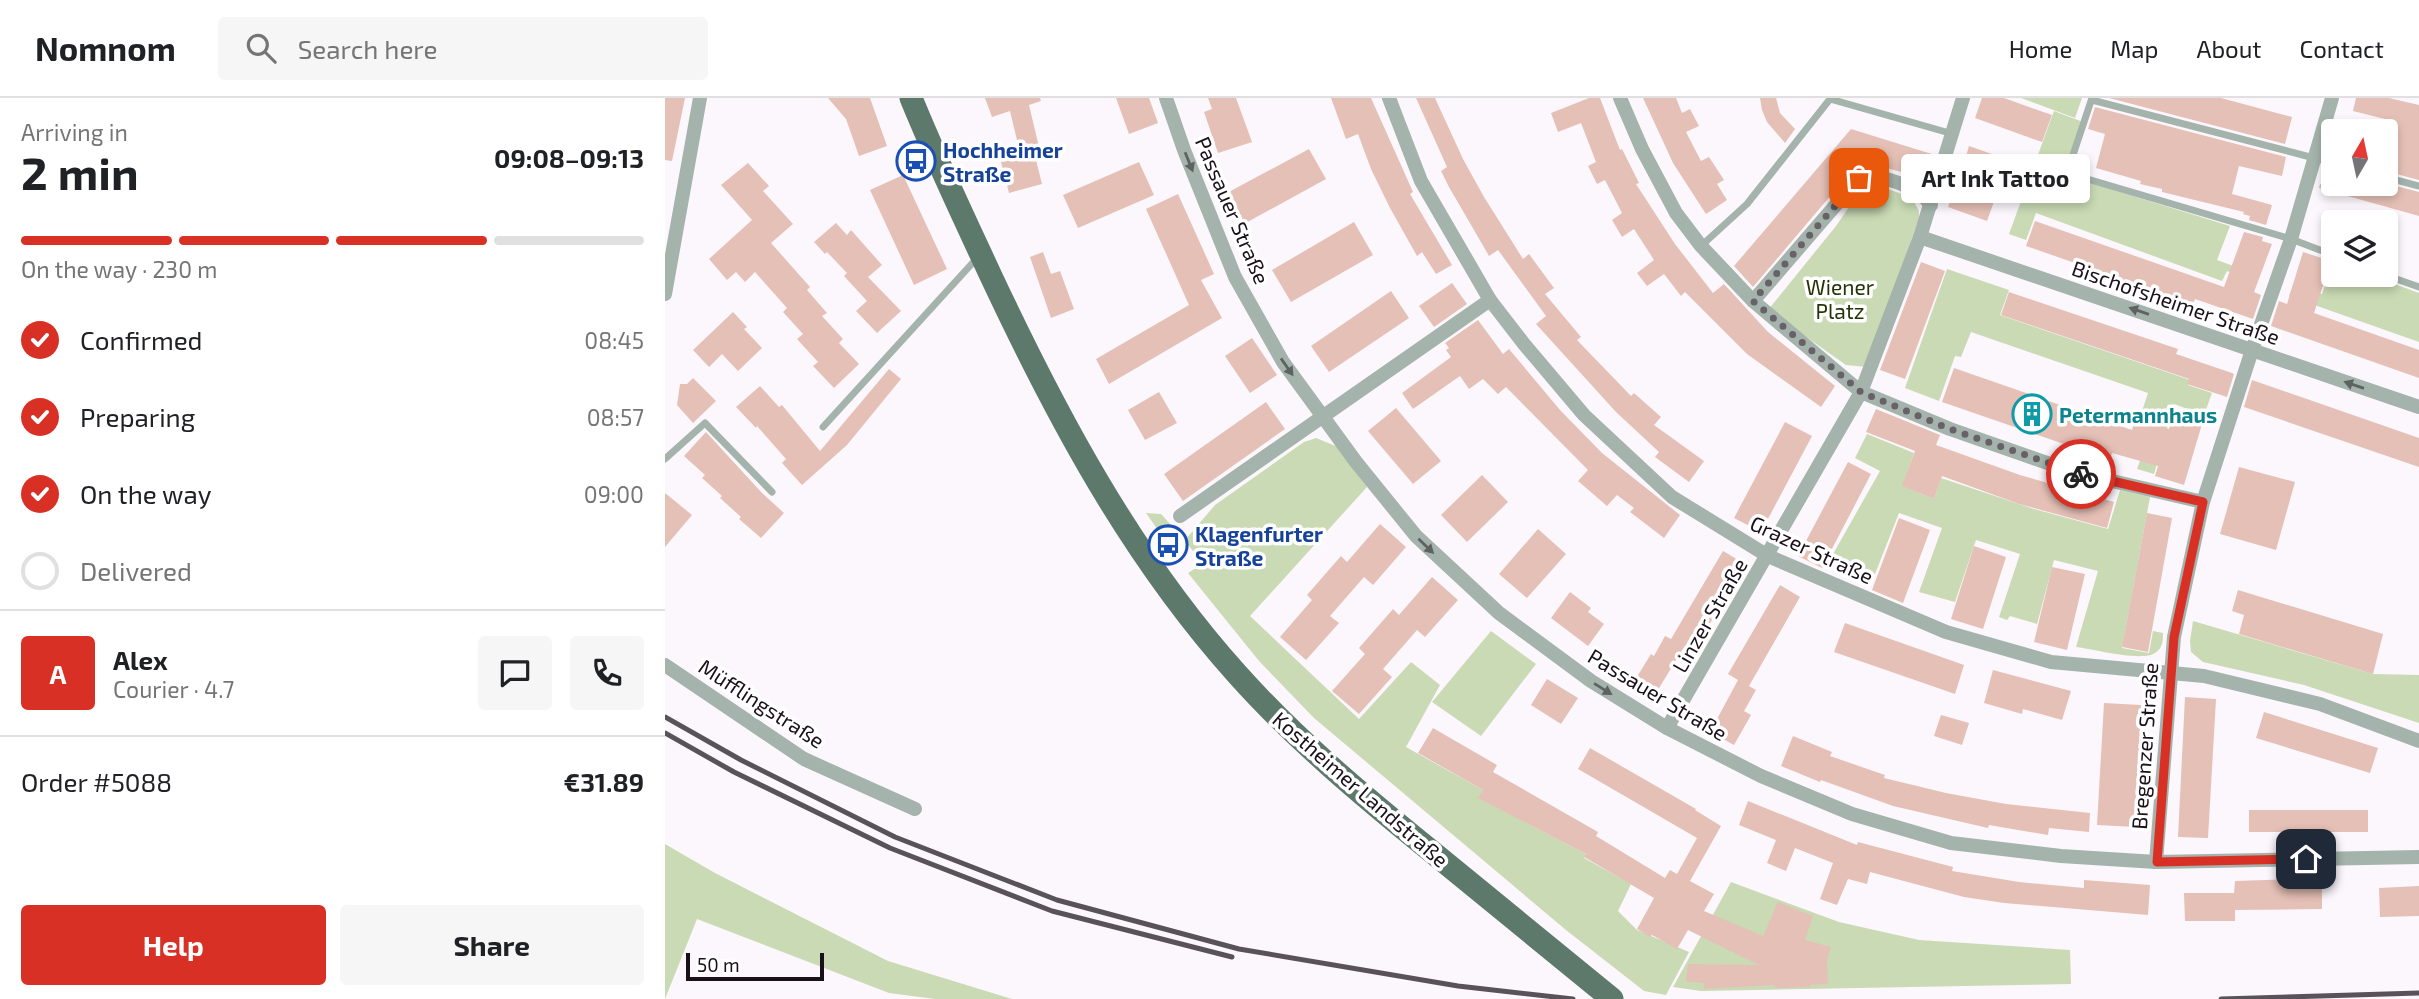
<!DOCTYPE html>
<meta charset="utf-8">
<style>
:root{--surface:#fff;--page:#f6f6f6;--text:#202124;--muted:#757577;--line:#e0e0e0;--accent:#d93025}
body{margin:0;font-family:"Exo 2",sans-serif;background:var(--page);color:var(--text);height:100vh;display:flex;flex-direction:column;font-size:26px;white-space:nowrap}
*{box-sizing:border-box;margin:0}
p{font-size:23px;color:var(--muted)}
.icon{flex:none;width:38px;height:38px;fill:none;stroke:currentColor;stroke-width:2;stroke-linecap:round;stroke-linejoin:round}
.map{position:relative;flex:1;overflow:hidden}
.sheet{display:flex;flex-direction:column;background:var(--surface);width:665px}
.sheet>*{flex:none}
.needle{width:46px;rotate:9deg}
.controls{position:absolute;left:1656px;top:21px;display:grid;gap:14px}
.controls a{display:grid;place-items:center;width:77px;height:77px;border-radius:7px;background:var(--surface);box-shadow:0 4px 10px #0003;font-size:35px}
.scale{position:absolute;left:21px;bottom:18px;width:138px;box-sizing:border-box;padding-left:7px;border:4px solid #191019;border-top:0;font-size:19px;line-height:24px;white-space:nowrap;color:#191019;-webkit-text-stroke:5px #fff;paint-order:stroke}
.pin{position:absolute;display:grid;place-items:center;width:60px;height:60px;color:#fff;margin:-30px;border-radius:14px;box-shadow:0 4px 10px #0006}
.courier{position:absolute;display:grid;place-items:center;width:70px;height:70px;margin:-35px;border:5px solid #d93025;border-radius:50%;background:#fff;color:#222;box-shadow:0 2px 9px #0007}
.bubble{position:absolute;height:49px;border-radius:7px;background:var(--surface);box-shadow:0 4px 10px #0003;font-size:23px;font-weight:700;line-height:49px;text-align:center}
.head em{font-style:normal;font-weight:700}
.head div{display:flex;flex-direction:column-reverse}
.head{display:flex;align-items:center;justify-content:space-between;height:119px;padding:0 21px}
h1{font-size:46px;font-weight:700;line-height:52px}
.bar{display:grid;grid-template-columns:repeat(4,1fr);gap:10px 7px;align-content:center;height:84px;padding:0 21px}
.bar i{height:9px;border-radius:5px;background:var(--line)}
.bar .selected{background:var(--accent)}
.bar p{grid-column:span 4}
.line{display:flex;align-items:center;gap:18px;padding:0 21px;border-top:2px solid var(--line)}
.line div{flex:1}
.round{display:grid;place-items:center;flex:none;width:74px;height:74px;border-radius:7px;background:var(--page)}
ol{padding:0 21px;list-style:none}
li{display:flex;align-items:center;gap:21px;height:77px}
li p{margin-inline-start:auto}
li .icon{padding:7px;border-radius:50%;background:var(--accent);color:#fff;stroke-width:4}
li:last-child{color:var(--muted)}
li i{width:38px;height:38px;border:4px solid var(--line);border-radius:50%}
.button{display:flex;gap:14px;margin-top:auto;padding:14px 21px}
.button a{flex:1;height:80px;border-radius:7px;background:var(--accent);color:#fff;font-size:28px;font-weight:700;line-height:80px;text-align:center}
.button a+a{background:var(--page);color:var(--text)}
header{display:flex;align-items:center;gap:42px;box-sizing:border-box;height:98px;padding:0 35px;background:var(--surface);border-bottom:2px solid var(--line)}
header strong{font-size:33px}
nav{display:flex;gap:38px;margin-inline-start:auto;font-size:24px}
.search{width:490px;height:63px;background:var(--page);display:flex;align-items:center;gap:18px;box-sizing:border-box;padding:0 24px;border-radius:7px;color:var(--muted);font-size:26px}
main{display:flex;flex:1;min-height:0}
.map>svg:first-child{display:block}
</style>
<header>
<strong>Nomnom</strong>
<div class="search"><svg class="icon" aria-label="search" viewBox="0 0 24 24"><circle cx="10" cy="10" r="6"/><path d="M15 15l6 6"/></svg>Search here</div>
<nav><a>Home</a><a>Map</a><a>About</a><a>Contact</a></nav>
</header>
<main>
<section class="sheet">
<div class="head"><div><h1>2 min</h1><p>Arriving in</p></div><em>09:08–09:13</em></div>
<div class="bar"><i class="selected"></i><i class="selected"></i><i class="selected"></i><i></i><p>On the way · 230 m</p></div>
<ol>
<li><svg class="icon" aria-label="check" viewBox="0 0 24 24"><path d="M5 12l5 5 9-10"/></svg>Confirmed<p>08:45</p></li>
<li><svg class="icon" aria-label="check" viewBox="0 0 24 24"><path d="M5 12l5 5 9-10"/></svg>Preparing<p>08:57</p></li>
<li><svg class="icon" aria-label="check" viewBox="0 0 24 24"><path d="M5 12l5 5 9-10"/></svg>On the way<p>09:00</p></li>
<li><i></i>Delivered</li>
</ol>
<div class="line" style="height:126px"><b class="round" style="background:var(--accent);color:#fff">A</b><div><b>Alex</b><p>Courier · 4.7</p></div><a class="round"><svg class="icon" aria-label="chat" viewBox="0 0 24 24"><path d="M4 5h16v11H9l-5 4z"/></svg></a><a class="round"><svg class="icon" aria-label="phone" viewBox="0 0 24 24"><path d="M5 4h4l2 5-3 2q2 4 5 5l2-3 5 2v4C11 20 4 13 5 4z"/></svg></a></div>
<div class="line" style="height:91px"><div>Order #5088</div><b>€31.89</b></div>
<div class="button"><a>Help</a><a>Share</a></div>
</section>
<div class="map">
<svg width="1754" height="901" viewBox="0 0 1754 901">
<rect width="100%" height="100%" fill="#fcf7fc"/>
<g fill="#c9dab4">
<path d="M1356,0H1417L1410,20Z"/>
<path d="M1389,13L1418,24L1400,77L1565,128L1552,162L1590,176L1588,183L1562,173L1557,183L1371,115L1361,142L1344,136Z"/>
<path d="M1202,83L1247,100L1254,113V120L1202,269L1181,267L1103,212L1171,128Z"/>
<path d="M1668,164V177H1705L1754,195V244L1624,198L1628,187L1657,196Z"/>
<path d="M1282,171L1344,192L1335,217L1525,282L1523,287L1547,295L1539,317L1509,306L1489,376L1472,371L1490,322L1476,316L1483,295L1306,234L1296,259L1290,258L1274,303L1240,290Z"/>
<path d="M1202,336L1249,355L1238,388L1269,401L1276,380L1369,411L1443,431L1455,392L1485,399L1457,550L1484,555L1488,533L1498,535C1498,542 1498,550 1490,555C1477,564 1428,551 1411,549L1433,473L1389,462L1372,526L1345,518L1342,522L1334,519L1355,456L1311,442L1290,504L1254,494L1277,430L1234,415L1210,476L1168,456L1215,373L1190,360Z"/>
<path d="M651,340L673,349L702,389L585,518L694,621L746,564L775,587L741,649L818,692L814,700L921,756L919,760L966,786L953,813L972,832L1024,854L1001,897L979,893L901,832L649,620L594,563L523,475L537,466L520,442L550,407L639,344Z"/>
<path d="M481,415L496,416L516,438L509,455Z"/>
<path d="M1528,523L1708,576L1754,577V625L1639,587L1538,564L1526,554L1525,543Z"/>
<path d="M826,533L871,566L816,638L767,604Z"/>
<path d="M0,746L50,775L223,863L347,901H270L224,895L32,821L0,901Z"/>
<path d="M1066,784L1174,824L1254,842L1405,852L1406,886L1036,893L1008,889Z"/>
</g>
<g fill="#e5c0b6">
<path d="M0,0H20L7,63L0,62Z"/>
<path d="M163,0H205L222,48L194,58L181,21Z"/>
<path d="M320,0H375L376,3L364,7L374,49L368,50L377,86L344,95L336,64L356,59L345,13L327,19Z"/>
<path d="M451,0H484L493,25L464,36Z"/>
<path d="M543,0H571L587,44L553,55L539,14L547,11Z"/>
<path d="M666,0H706L748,94L745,96L787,167L771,176L757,154L752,158L725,110L706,71L693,36L681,41Z"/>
<path d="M751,0H770L798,61L819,99L858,161L864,156L889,190L880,196L916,239L912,242L966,298L969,295L996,319L989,327L1039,363L1024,384L990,359L994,354L951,314L871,226L881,218L833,152L824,158L784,89L776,73L782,69Z"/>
<path d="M924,0H935L955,52L957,51L974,85L971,86L1010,146L1048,195L1059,186L1103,234L1170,288L1156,309L1082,256L1020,194L1016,198L999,176L982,188L972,175L989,162L969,131L957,139L947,122L957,115L940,82L932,86L923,68L931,64L916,25L893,34L886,15Z"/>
<path d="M978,0H1011L1017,15L1025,11L1034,28L1021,34L1036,63L1044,59L1059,82L1052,86L1062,102L1041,116L1008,65Z"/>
<path d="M1095,0H1111L1115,15L1130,31L1120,45L1102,24L1097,12Z"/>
<path d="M1317,0H1339L1387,17L1377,44L1310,20Z"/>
<path d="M1444,0H1556L1627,19L1620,46Z"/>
<path d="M1691,0H1724L1754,7V82L1720,73V21L1688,13Z"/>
<path d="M1430,9L1621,59L1617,78L1574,68L1567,96L1607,107L1601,127L1584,122L1585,118L1578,116L1579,114L1497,94V91L1475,86L1476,83L1431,70L1440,36L1423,31Z"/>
<path d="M1186,31L1270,57L1263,81L1195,63L1088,189L1069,168Z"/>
<path d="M1304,48L1344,62L1322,123L1283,109L1290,89L1281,86L1289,62L1299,65Z"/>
<path d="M644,51L661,81L577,127L560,96Z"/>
<path d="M474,64L489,97L413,130L398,97Z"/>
<path d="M83,65L104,88L98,93L128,126L106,145L145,189L142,192L162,215L157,218L178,241L174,245L194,266L169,290L148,268L153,264L132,241L138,236L118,214L122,210L90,174L80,184L71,174L62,182L44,161L87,122L56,87Z"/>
<path d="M238,77L282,171L249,187L205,92Z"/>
<path d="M1720,85L1754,94V118L1654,90L1655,86Z"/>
<path d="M513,96L549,176L536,182L557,220L444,286L431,261L524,207L481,111Z"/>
<path d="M1370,123L1559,189L1579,134L1598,139L1597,143L1607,146L1589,194L1596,197L1588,221L1530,201L1528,206L1361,148Z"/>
<path d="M689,124L708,157L626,204L607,172Z"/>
<path d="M171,125L182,137L186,132L217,167L203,179L236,213L212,235L191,213L202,203L179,178L182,175L162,154L160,156L149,144Z"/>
<path d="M378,154L386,176L395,173L409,211L386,220L365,159Z"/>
<path d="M1638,154L1666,163L1649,215L1754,252V280L1606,228L1614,203L1622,206Z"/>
<path d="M1256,164L1280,173L1240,281L1215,272Z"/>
<path d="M787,185L802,206L769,229L754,208Z"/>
<path d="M726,193L744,220L664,274L646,248Z"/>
<path d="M1344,194L1513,251L1511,256L1567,275L1569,276L1562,299L1522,286L1524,281L1336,217Z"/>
<path d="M68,214L82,229L79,231L97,250L73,273L57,256L44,269L28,252Z"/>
<path d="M813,222L838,256L844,251L895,312L937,355L1015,417L999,440L965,414L969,410L952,397L942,408L913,383L923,372L841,289L833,296L818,281L804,291L795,278L748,311L737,295L786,259L781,252L784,250L780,245Z"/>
<path d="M587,240L612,277L585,295L560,258Z"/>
<path d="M1289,270L1467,332L1471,319L1504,331L1508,317L1537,326L1519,387L1490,378L1493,368L1447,355L1445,362L1277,304Z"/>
<path d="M224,271L236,281L182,347L137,387L117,365L121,361L92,328L91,330L71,309L95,288L114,309L117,307L155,353Z"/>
<path d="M28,280L51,303L28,325L12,307L15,286H22Z"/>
<path d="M1587,282L1754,340V369L1579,309Z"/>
<path d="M494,294L512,325L480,342L463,312Z"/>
<path d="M601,304L620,331L518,403L499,376Z"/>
<path d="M731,310L776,363L748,386L703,333Z"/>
<path d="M1211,311L1275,337L1271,347L1355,377L1449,404L1442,430L1354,406L1277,378L1269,401L1237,388L1250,353L1201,334Z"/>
<path d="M1120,324L1147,338L1096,434L1069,420Z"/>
<path d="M41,334L97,395L119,415L96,440L74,421L76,419L55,400L57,398L37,380L40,377L19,358Z"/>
<path d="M1183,364L1206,376L1157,470L1133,458Z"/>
<path d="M1574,369L1630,384L1611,452L1555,436Z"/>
<path d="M817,377L843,404L802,444L776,417Z"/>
<path d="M0,395L27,417L0,449Z"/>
<path d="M1482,415L1507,420L1483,554L1457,549Z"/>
<path d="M1234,420L1265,432L1238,505L1207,492Z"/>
<path d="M715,426L741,449L708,487L699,479L665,518L674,525L641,562L615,539L647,502L642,497L676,458L682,464Z"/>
<path d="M873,431L901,456L862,500L834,476Z"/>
<path d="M1309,448L1341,459L1318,531L1286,521Z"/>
<path d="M1058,453L1080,466L1028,554L1019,549L988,600L967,587L986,556L989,558L1000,538L1006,541Z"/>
<path d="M1387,469L1420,476L1402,552L1369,544Z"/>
<path d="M767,479L793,502L760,539L752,532L718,571L727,579L694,616L667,593L700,556L694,550L728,511L734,517Z"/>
<path d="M1115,487L1135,499L1084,588L1091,592L1079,613L1086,617L1069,647L1045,634L1073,582L1063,576Z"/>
<path d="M1573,492L1718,536L1708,576L1574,536L1579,517L1567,513Z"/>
<path d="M905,494L926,510L923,514L939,526L923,548L886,520Z"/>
<path d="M1180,525L1299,567L1290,596L1169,554Z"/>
<path d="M1328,572L1406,593L1397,622L1358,611L1357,616L1319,605Z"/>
<path d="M882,581L913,600L896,626L866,607Z"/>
<path d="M1520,599L1551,601L1543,740L1513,739Z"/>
<path d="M1439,605L1476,607L1470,729L1432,727Z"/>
<path d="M1599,614L1713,650L1705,675L1591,640Z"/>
<path d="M1276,617L1304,625L1297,647L1269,638Z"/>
<path d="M768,630L832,667L828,674L933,734L931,738L1000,780L1005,772L1012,776L1032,740L913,671L925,650L1031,711L1030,712L1056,728L1025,783L1049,796L1039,813L1098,838L1113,804L1148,818L1140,842L1166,849L1162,862L1163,886L1145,887V889L1110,890V887L1039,891V885L1021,883L1023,866L1094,867L1023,832L1012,851L987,837L985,839L972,831L989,800L919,759L921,756L813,700L818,692L753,655Z"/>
<path d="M1128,638L1167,654L1165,658L1220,677L1219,680L1281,695L1341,706L1425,715L1424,734L1384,730L1383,737L1324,727L1323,730L1228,708L1156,682L1155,684L1116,668Z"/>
<path d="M1083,703L1192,747L1193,744L1288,769L1287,773L1354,784L1419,790V782L1485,787L1483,817L1339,805L1299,799L1205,774L1202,786L1183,781L1172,807L1155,801L1168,765L1130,750L1121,773L1102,765L1111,742L1074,727Z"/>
<rect x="1584" y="712" width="119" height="22"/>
<path d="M1657,780V811L1570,812V823H1520L1519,795H1569L1570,783Z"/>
<path d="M1754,788V818L1715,819L1714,790Z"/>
</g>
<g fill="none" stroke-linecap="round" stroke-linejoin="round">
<g stroke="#a4b3ac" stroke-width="7">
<path d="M1427,0L1402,75L1626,141L1668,157"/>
<path d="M1427,2L1668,65"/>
<path d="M1720,79L1754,88"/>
<path d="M1036,148L1082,106L1165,1L1288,36"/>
<path d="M1720,177L1754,189"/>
<path d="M158,329L313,159"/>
<path d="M0,361L40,325L107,394"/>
</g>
<g stroke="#a4b3ac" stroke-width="14">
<path d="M501,0L519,52L570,179L618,264L691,364L751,438L834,515L926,583L1002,630L1096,678L1187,716L1286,745L1396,758L1491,764L1754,759"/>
<path d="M724,0L756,83L825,202L859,246L919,317L1007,399L1103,458L1281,534L1386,564L1539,578L1655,606L1754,643"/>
<path d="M955,0L977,51L1011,115L1036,148L1088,203L1196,294L1285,331L1408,374L1538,404"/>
<path d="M1255,139L1754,309"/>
<path d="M0,196L35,0"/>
<path d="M1088,203L1194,80C1208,74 1241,86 1254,95C1258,97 1262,103 1266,107"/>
<path d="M515,418L825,202"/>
<path d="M0,567L139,661L250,711"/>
<path d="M1002,630L1196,294L1255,139L1298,0"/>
<path d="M1491,764L1509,539L1538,404L1587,252L1626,141L1667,0"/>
</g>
<path stroke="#5d796c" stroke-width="23" d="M246,0C270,59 298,118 325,176C392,319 466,458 572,576C631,642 698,698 766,753C827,803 887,852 947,901"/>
<g stroke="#5a525a" stroke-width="5">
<path d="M0,619L76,662L230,739L392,802L574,851L793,888L908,901"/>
<path d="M0,635L69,674L225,750L387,813L567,859"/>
<path d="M1556,901L1754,895"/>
</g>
</g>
<defs><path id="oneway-solid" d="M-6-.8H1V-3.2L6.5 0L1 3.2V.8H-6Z" transform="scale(1.75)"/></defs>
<g fill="#5e6262">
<use href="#oneway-solid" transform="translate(524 64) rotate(68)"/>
<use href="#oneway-solid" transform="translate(1474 213) rotate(-161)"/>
<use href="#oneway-solid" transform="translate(622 269) rotate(55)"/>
<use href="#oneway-solid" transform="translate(1689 287) rotate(-161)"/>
<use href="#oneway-solid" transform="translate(761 448) rotate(44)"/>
<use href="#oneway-solid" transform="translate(938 591) rotate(32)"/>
</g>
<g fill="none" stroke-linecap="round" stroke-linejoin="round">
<path stroke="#686168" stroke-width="7" stroke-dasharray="0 12.6" d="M1194,80L1088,203L1196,294L1285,331L1416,376"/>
<path stroke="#d93025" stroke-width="9" d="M1416,376L1538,404L1509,539L1492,764L1641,761"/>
</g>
<defs>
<g id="bus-ring" transform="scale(2.0125)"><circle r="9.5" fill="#fff" stroke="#1a4fb4" stroke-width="1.5"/><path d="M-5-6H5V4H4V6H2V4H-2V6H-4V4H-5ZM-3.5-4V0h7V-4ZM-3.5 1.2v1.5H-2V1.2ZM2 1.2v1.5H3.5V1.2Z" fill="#1a4fb4"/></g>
<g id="building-ring" transform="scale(2.0125)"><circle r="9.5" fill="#fff" stroke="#0f9aa8" stroke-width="1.5"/><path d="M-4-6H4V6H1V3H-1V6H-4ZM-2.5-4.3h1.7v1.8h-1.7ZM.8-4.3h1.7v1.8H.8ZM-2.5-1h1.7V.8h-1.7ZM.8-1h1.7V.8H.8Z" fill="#0f9aa8"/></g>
</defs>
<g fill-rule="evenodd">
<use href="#bus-ring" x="251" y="63"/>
<use href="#building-ring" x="1367" y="316"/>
<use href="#bus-ring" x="503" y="447"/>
</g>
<g text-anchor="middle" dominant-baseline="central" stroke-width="7" stroke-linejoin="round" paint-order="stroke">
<g font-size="21" font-weight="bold" fill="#164399" stroke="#fff" text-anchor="start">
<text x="278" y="51">Hochheimer<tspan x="278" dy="24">Straße</tspan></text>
<text x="530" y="435">Klagenfurter<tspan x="530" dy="24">Straße</tspan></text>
</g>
<g font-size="21" fill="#191019" stroke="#fff">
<text transform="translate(568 112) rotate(67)">Passauer Straße</text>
<text transform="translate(1511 204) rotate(19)">Bischofsheimer Straße</text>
<text transform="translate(1147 451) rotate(25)">Grazer Straße</text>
<text transform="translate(1044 517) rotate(-60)">Linzer Straße</text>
<text transform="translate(993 596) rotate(31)">Passauer Straße</text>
<text transform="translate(97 605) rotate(33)">Müfflingstraße</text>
<text transform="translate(1479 648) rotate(-86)">Bregenzer Straße</text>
<text transform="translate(696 691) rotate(41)">Kostheimer Landstraße</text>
</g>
<g font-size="21" fill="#243408" stroke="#fff">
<text x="1175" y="188">Wiener<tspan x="1175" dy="24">Platz</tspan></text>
</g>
<g font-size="21" font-weight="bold" fill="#0d838f" stroke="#fff" text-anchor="start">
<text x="1394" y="316">Petermannhaus</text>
</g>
</g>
</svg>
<div class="controls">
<a><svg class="needle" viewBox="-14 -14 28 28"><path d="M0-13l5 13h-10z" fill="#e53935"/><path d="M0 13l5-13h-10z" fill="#757577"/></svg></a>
<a><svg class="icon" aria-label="layers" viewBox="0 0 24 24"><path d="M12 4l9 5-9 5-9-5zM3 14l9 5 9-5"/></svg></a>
</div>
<div class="scale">50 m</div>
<div class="pin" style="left:1194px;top:80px;background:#ea580c"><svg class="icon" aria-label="bag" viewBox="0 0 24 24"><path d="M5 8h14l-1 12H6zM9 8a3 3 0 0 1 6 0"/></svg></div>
<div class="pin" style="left:1641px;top:761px;background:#1f2937"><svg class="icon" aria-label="home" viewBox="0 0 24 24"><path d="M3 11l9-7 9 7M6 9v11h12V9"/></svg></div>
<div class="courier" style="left:1416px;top:376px"><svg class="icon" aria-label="bike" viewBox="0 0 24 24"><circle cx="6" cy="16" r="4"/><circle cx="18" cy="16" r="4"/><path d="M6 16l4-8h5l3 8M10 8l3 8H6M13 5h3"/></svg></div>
<div class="bubble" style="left:1236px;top:56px;width:189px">Art Ink Tattoo</div>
</div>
</main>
